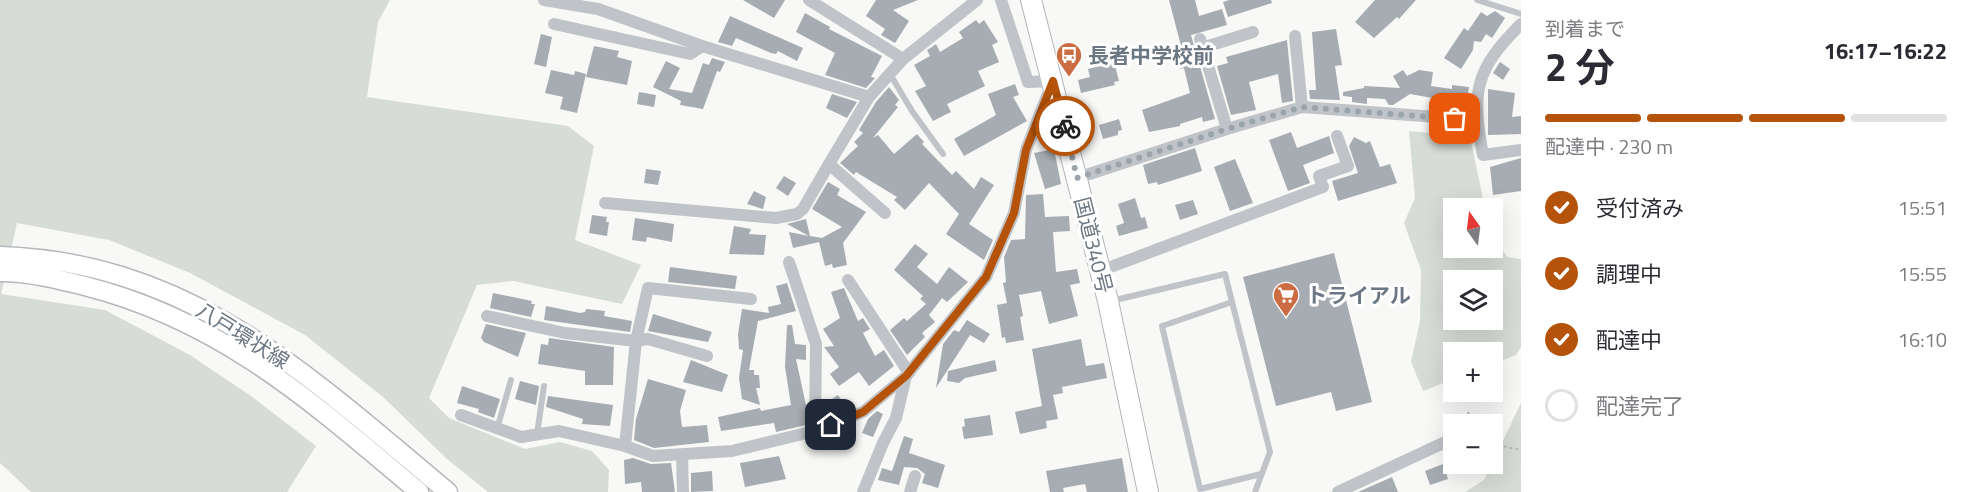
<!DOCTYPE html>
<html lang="ja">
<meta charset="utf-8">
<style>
:root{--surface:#fff;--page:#f2f2f3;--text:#2b2b33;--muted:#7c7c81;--line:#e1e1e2;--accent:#b45309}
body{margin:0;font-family:"Titillium Web","Noto Sans JP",sans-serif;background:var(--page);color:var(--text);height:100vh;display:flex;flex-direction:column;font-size:22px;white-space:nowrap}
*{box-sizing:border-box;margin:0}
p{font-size:20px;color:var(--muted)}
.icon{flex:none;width:33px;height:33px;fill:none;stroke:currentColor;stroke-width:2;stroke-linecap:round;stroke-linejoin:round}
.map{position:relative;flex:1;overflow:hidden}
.panel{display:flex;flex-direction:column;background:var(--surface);width:450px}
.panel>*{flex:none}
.needle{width:39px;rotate:346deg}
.controls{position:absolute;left:1443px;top:198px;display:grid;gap:12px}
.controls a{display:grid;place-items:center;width:60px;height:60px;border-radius:0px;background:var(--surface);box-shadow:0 6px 24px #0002;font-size:30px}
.pin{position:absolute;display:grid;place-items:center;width:51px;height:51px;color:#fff;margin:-26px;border-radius:12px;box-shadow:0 3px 9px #0006}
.courier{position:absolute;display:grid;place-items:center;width:60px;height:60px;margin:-30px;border:4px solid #b45309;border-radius:50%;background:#fff;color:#222;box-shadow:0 2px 8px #0007}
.head em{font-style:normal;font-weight:700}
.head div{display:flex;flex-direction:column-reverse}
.head{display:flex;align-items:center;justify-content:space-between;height:102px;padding:0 24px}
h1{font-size:39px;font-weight:700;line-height:45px}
.bar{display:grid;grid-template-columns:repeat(4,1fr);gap:9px 6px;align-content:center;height:72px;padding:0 24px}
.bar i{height:8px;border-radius:4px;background:var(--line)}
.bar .current{background:var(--accent)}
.bar p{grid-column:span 4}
ol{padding:0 24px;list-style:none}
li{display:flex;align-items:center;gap:18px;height:66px}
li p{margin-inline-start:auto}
li .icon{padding:6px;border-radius:50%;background:var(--accent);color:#fff;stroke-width:4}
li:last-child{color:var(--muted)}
li i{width:33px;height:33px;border:3px solid var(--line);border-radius:50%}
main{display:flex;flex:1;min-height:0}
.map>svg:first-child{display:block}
</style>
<main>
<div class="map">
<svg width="1521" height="492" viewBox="0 0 1521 492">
<rect width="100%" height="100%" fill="#f8f8f6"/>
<g fill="#d8dcd6" fill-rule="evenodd">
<path d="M0,0H390L378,22L367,97L568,126L594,146L575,240L641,265L622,304L513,281L477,285L429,398L449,418L525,449L560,442L592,451L609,470L608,492H488L447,459L383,397L305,335L190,273L109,240L17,223L1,294L105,310L190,355L251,396L316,446L287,492H31L0,463Z"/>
<path d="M1409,131L1470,137L1485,208H1454V248H1492L1493,234L1507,257L1521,259V347L1516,355L1493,364L1492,352H1454L1453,379L1423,391L1411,362L1420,321L1421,270L1404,223L1415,198ZM1492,280V320H1454V280Z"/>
<path d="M1521,403V492H1465L1484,480Z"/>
</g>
<g fill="#a6acb2">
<path d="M743,0H785L774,18Z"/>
<path d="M876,0H918L893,10L909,21L895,43L881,35L885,29L866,16Z"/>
<path d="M1169,0H1195L1199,16L1222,9L1227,25L1191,35L1215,119L1203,122L1202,117L1180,124V126L1149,132L1142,110L1190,93L1184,68L1180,69L1175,52L1174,43L1180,42Z"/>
<path d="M1229,0H1271L1272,3L1228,17L1223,2Z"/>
<path d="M1375,0H1416L1399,19L1397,17L1374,38L1355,22Z"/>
<path d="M1495,11L1505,18L1492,38L1486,34L1481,42L1474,41L1473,50L1461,69L1444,58L1464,28L1468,31L1481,12L1487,16Z"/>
<path d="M805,13L830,27L829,29L882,56L871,77L875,78L866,88L825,75L835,53L796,32Z"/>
<path d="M730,16L803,48L797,61L778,51L776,54L771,53L736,38L732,46L718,42Z"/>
<path d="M976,20L979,24L984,20L998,42L992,45L999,62L978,71L985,86L947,104L951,112L933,121L915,91L926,86L914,65L930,56L927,50L932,47L936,44L940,52L963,38L959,32Z"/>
<path d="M1336,29L1342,65L1335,66L1340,100L1310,99L1309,90H1316L1312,32Z"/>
<path d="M541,34L552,37L546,67L534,64Z"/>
<path d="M1287,40L1293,101L1282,103L1278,74L1249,82L1256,110L1231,115L1217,66L1228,63L1226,57Z"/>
<path d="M594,46L619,51L617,57L632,61L627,85L586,77Z"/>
<path d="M712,58L725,62L720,72L717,71L703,109L680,105L681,101L653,87L666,61L680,68L669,89L692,93L703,63L709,65Z"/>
<path d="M1114,62L1119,81L1114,82L1115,85L1081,93L1078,80L1090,77L1088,69Z"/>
<path d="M1500,62L1510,69L1503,80L1493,73Z"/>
<path d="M551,70L574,75L575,71L586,74L577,113L560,109L563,97L545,93Z"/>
<path d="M1403,70L1407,76L1419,70L1433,72L1431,86L1452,89V85L1469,87L1466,106L1461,105L1460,110H1449L1450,101L1410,94L1393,105H1389L1385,99L1367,98V104L1352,102V97L1343,96V92L1364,88V86L1400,88L1393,76Z"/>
<path d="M1015,84L1019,95L1013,97L1027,121L964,156L954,139L996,115L988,94Z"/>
<path d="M889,87L899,100L895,105L898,107L873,138L878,135L894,154L917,134L924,142L922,144L952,175L956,171L974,189L981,177L994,185L969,224L993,240L984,260L946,234L959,214L929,183L905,210L894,200L897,197L856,172L854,175L840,163L858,146L854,142L863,133L859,130L876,102Z"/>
<path d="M1488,89L1515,93L1512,117L1521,116V134L1488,135Z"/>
<path d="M639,92L656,95L654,107L637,104Z"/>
<path d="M832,94L857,102L847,118L826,108Z"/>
<path d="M1119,119L1122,130L1118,131V135L1103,139L1099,125Z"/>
<path d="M1291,132L1297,148L1329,136L1334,153L1303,165L1310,183L1288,191L1269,140Z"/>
<path d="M1354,137L1366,143L1370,141L1380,167L1390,164L1397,183L1338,201L1332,181L1358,173L1349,146Z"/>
<path d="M1195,148L1202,171L1158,185L1157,182L1148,184L1143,165Z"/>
<path d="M1054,149L1061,184L1045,189L1034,153Z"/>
<path d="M1521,158V191L1493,195L1490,167Z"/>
<path d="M1235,159L1253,203L1230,211L1214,167Z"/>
<path d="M646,169L661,171L658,185L644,183Z"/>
<path d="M784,176L796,183L788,196L776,188Z"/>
<path d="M828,182L840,189L837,195L866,212L843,243L847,265L833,268L832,264L825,266L819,242L793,248L789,232L809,236L787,224L806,219L810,236L822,238L842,227L812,209Z"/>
<path d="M754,191L766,197L763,209L747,204Z"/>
<path d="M1043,194L1045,217L1069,216L1070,231L1053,232L1056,272L1077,269L1080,283L1070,285L1078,316L1049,324L1041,291L1019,295L1023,316L1020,317L1024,340L1006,343L1005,337L1002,338L997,305L1007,303L1003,283L1006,282L1004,257L1011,240L1025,239L1026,195Z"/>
<path d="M1135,198L1141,218L1145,217L1148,228L1119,236L1116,226L1124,223L1118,204Z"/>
<path d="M1193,200L1198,214L1180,220L1175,205Z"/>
<path d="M592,215L607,217L606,222H609L607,236L589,233Z"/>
<path d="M635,218L674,224L672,242L647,237L646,242L632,240Z"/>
<path d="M734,226L751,229L749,234L766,235L764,255L729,254Z"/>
<path d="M915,244L928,254L917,267L937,284L949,267L968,282L947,302L942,298L929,315L935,322L922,333L925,337L907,355L890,330L904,318L907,321L926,304L920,299L923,296L894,270Z"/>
<path d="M1334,253L1372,402L1336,411L1331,392L1276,406L1243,277Z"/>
<path d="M670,267L737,276L735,289L668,282Z"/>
<path d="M787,283L796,311L758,321L749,370H754V375H759L760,388H756L760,405L742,399L739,378L743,350L739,349L738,334L742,309L769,313L768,307L781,304L776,286Z"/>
<path d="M844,288L858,321L863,318L870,329L863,333L875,356L884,350L894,366L869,386L859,372L839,386L830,374L839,367L824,347L834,346L823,329L840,318L831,292Z"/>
<path d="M493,293L532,301L531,304H535L531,317L490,308Z"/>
<path d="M546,306L580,313L585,312L586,309L605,311L604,316L632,321L630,332L544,320Z"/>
<path d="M653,314L712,332L708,342L648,331Z"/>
<path d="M967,320L990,334L984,343L970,335L936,388L943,344L954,330L959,332Z"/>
<path d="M486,324L526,333L518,357L484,342L481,338Z"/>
<path d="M787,325H792L795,344L806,345V360L796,359L807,410L806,425L776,432L774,423L721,431L718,417L760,408L761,411L791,405L785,367Z"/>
<path d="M549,338L614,347L613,385H585V371L538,364L541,344L548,345Z"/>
<path d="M1081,339L1086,366L1104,363L1107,378L1062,387L1063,393L1053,395L1058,419L1046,421L1047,428L1020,434L1015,412L1042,406L1032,349Z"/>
<path d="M691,360L728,375L722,392L683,382Z"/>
<path d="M995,360L997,371L965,378L959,383L947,381L948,371Z"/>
<path d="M648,379L686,390L680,411L682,427L707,425L709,442L654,448L634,440L636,419Z"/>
<path d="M520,381L539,386L536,405L515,399Z"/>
<path d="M462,386L500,399L494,418L478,412L479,409L457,403Z"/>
<path d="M838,395L847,409L831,416L824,404Z"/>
<path d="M548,396L613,405L610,426L582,424L583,419L546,407Z"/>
<path d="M877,411L883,414L873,437L862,433L868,419Z"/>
<path d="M990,415L993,435L964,439L962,427L965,426L964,419Z"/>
<path d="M904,436L913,439L909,453L945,465L938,488L922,483L925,474L917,468L904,467L899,485L878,480L882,468L892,471Z"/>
<path d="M779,456L786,479L745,487L740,463Z"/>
<path d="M633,458L651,464L671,463L675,492H642L641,482L625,484L624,460Z"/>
<path d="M1122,458L1128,492H1087L1085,484L1063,488L1064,492H1050L1046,471Z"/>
<path d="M1443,464L1448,479L1430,485L1425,471Z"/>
<path d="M712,471L713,491L691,492V473Z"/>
<path d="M1392,477L1398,492H1358Z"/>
</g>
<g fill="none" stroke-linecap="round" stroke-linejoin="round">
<g stroke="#b4b7bb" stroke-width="21">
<g id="primary">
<path d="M0,256C191,262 310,377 448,492"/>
<path d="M0,272C29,272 57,279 85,286C223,321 313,403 419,492"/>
</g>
</g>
<g stroke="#b2b5b8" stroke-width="22">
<path id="trunk" d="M1031,0L1108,301L1148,492"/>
</g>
<g stroke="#b8bbbe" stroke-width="2" stroke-dasharray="3 3" stroke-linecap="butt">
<path d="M1468,412L1472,424"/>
<path d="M1492,444L1521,450"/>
</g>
<g stroke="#c0c3c7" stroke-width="6">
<path d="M1477,0L1521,14"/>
<path d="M890,74L912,111L943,154"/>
<path d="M1111,301L1225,274L1270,452L1255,492"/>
<path d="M1232,302L1162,326L1200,489L1261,474"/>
<path d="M497,429L511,380"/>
<path d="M537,434L544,386"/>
</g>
<g stroke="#c0c3c7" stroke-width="12">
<path d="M544,0L598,9L702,46L869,97"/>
<path d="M809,0L903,59L869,97L829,164L885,213"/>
<path d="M554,24L690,54L702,46"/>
<path d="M1521,24C1475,70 1471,91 1483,155L1521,150"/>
<path d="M1295,36L1302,107"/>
<path d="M1200,39L1227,129"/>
<path d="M1202,48L1253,32"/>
<path d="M903,59L977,0"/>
<path d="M1077,178L1227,129L1302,107L1477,120"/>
<path d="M605,203L776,218L797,214L803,209L829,164"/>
<path d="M789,262L816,344L815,431"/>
<path d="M1100,271L1323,187L1319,176L1348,166L1337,136"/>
<path d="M848,280L909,373"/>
<path d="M487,316L565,333L636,341L648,339L707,356"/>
<path d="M461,415L521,437L559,431L625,446L653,456L732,451L815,431L863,412L906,376L986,277L1014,213L1026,150L1053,81L1028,82L1001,0"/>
<path d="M625,446L636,341L648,288L751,299"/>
<path d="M682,455L683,492"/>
<path d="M863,492L883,443L896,418L906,376"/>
<path d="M910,492L915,476"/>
<path d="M1338,492L1454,438"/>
</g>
<use href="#primary" stroke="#fff" stroke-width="18"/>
<use href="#trunk" stroke="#fff" stroke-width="20"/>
</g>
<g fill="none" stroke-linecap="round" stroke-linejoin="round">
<path stroke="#9ca4ab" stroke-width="6" stroke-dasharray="0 10.8" d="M1065,126L1077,178L1227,129L1302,107L1455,119"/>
<path stroke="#b45309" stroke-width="8" d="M831,425L863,412L906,376L986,277L1014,213L1026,150L1053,81L1065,126"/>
</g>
<defs>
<g id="bus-pin" transform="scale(1.35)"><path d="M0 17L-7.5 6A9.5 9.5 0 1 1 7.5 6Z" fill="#cc6c42" stroke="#fff"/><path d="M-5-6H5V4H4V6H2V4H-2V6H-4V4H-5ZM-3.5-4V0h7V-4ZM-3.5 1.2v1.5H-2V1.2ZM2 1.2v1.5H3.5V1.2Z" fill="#fff"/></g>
<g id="supermarket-pin" transform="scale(1.35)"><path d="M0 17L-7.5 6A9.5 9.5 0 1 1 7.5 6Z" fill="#cc6c42" stroke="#fff"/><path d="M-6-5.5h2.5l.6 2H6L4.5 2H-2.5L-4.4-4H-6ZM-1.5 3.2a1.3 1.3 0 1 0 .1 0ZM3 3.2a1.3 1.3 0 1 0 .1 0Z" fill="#fff"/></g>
</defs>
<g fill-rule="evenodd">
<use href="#bus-pin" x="1069" y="55"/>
<use href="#supermarket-pin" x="1286" y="295"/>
</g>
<g text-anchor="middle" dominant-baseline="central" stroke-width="6" stroke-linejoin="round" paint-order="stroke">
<g font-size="21" font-weight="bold" fill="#6b7783" stroke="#fff" text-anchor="start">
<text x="1088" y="55">長者中学校前</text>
<text x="1306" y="295">トライアル</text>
</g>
<g font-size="21" fill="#6b7783" stroke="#fff">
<text transform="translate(1094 245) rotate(76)">国道340号</text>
<text transform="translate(243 335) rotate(32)">八戸環状線</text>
</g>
</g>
</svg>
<div class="controls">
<a><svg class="needle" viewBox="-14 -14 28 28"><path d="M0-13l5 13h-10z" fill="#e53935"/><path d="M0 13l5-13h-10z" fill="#7c7c81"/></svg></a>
<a><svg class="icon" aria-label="layers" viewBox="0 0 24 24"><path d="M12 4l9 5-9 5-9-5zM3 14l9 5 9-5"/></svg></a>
<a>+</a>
<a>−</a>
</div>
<div class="pin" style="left:1455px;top:119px;background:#ea580c"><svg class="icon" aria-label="bag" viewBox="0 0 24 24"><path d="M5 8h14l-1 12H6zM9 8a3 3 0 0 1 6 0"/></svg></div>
<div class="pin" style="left:831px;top:425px;background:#1f2937"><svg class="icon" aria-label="home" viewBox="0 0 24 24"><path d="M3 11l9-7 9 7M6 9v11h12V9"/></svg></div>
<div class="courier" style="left:1065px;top:126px"><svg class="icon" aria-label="bike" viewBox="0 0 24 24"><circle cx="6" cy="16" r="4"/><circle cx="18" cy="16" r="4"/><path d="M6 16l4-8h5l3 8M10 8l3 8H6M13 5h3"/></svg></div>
</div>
<section class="panel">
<div class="head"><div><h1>2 分</h1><p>到着まで</p></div><em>16:17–16:22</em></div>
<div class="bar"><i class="current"></i><i class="current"></i><i class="current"></i><i></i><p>配達中 · 230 m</p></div>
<ol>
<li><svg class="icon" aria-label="check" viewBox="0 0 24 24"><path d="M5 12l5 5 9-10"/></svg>受付済み<p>15:51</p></li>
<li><svg class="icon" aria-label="check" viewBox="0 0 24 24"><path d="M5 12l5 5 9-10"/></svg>調理中<p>15:55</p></li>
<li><svg class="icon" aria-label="check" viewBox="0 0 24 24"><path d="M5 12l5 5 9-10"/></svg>配達中<p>16:10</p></li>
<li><i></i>配達完了</li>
</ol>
</section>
</main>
